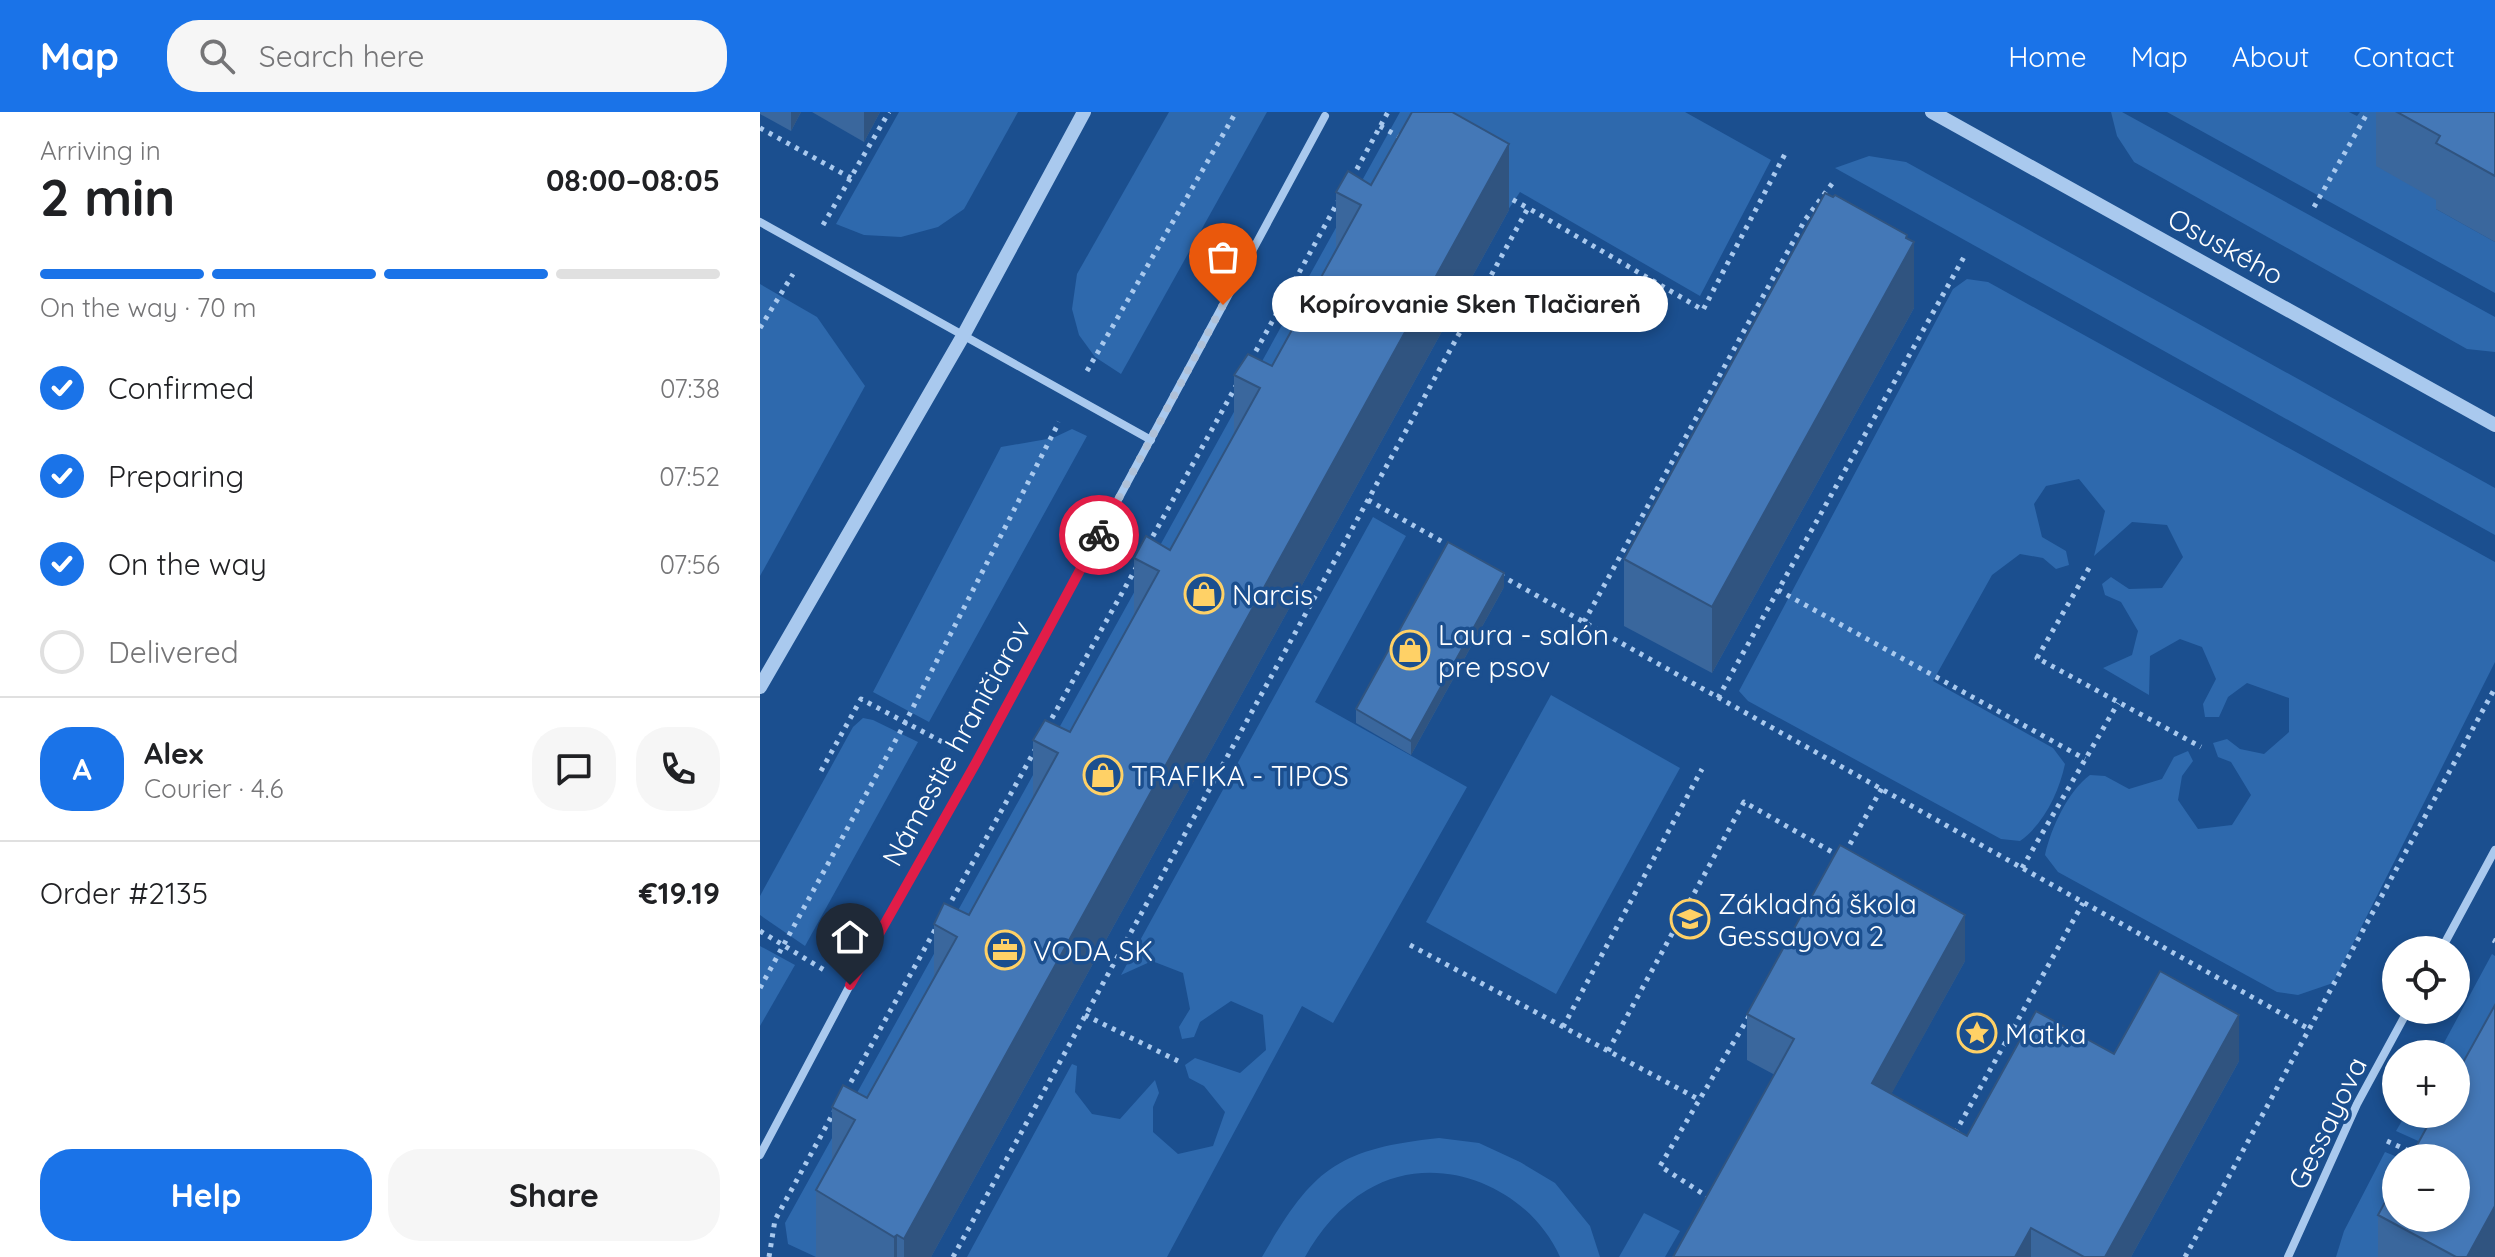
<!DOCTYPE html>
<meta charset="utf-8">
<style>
:root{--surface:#fff;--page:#f6f6f6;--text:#202124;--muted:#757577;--line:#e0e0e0;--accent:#1a73e8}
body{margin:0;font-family:Quicksand,sans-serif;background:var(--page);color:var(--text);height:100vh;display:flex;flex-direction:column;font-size:30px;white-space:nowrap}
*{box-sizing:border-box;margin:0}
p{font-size:26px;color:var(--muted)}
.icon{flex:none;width:44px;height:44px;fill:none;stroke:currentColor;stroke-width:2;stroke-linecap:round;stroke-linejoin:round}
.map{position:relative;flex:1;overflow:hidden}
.panel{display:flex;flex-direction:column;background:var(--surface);width:760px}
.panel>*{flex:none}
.buttons{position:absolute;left:1622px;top:824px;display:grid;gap:16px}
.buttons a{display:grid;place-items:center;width:88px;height:88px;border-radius:50%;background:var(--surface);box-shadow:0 4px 12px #0003;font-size:40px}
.pin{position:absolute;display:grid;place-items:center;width:68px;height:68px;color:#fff;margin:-82px -34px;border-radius:50% 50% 50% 0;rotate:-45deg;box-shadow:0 0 8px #0007}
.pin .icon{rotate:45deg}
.courier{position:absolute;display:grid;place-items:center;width:80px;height:80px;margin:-40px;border:6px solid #e11d48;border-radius:50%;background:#fff;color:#222;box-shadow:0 2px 10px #0007}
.bubble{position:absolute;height:56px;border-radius:28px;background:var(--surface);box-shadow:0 4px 12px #0003;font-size:26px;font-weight:700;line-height:56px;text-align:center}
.summary em{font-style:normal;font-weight:700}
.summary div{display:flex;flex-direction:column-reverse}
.summary{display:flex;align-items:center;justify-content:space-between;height:136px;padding:0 40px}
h1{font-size:52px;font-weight:700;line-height:60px}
.bar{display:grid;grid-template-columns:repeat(4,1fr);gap:12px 8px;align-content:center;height:96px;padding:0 40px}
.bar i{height:10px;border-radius:6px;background:var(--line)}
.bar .current{background:var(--accent)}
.bar p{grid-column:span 4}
.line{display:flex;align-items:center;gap:20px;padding:0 40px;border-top:2px solid var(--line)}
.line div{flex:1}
.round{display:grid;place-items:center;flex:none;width:84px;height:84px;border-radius:32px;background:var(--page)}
ol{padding:0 40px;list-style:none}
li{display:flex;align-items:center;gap:24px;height:88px}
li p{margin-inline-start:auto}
li .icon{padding:8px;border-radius:50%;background:var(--accent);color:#fff;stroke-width:4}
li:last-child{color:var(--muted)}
li i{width:44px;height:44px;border:4px solid var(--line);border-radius:50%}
.cta{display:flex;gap:16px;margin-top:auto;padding:16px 40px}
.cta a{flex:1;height:92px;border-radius:32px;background:var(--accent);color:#fff;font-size:32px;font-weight:700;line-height:92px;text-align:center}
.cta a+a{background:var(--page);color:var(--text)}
header{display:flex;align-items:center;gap:48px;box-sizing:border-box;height:112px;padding:0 40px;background:var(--accent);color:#fff}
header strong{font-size:38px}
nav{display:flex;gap:44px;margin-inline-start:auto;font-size:28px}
.search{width:560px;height:72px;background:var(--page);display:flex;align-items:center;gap:20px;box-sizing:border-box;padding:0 28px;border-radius:32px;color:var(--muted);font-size:30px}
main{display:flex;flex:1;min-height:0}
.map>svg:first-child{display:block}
</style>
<header>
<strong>Map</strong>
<div class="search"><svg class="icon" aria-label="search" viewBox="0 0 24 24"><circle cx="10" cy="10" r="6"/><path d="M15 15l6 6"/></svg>Search here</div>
<nav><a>Home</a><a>Map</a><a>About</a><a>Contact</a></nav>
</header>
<main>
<section class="panel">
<div class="summary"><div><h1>2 min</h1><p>Arriving in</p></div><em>08:00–08:05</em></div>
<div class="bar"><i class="current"></i><i class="current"></i><i class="current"></i><i></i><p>On the way · 70 m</p></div>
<ol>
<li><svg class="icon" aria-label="check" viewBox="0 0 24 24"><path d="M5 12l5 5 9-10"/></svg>Confirmed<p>07:38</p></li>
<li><svg class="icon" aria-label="check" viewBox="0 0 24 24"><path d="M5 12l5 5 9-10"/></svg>Preparing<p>07:52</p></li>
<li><svg class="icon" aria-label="check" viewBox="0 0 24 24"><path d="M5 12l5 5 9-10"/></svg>On the way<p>07:56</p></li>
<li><i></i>Delivered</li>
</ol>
<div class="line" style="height:144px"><b class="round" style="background:var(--accent);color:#fff">A</b><div><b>Alex</b><p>Courier · 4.6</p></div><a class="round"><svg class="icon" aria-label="chat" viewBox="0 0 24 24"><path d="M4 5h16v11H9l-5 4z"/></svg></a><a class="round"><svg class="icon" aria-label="phone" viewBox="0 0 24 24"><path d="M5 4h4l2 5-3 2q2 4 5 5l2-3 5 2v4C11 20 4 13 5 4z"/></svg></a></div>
<div class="line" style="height:104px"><div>Order #2135</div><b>€19.19</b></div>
<div class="cta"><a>Help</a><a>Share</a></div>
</section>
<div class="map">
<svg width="1735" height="1145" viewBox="0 0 1735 1145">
<rect width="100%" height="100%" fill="#1b4f8f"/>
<g fill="#2e69ad">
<path d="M139,0H258L204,97L178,115L141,125L104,123L76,112Z"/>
<path d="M409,0H507L361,262L335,245L319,223L312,197L317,162Z"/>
<path d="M640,0H925L1011,48L940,184L760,80L95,1074L56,1145L28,1132L25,1111Z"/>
<path d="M1351,0H1362L1735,205V240L1707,237L1374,50L1357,24Z"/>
<path d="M1407,0H1589L1597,4L1600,0H1646L1680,90L1676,97L1735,130V181Z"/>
<path d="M1109,44L1146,50L1735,376V423L1075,56Z"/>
<path d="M1207,167L1228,170L1735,450V550L1573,871L1538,883L1517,880L1298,760L1285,743C1291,716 1308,679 1330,663L1345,664L1369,677L1402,667L1414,645L1428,639L1433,649L1422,664L1418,688L1438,717L1472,713L1491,683L1471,650L1458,645L1453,631L1467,627L1480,637L1504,642L1529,620V586L1487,571L1468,585L1459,605H1445L1443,592L1456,567L1442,535L1420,527L1390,544L1389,583L1343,556L1372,543L1378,519L1361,490L1345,483L1342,472L1351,465L1369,477L1402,476L1423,445L1407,413L1372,410L1334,444L1345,399L1319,367L1286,374L1274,392L1282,425L1306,439L1309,453L1296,457L1283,446L1260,442L1232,463L1173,569L1293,636L1305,652C1299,680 1284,712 1260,729L1241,727L988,589L979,579L1193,177Z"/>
<path d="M0,172L57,205L105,274L0,464Z"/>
<path d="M312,317L327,324L169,610L113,580L241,335L293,326Z"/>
<path d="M613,405L646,424L555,590L707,675L573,911L542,894L407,1145H207L312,952L317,954L315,980L332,1002L360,1007L395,968L399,981L393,995V1020L418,1042L453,1034L465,1000L444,974L429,966L425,953L435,946L480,961L506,938L503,903L471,889L440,910L434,925L422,927L419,915L430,897L423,861L392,849L361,863Z"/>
<path d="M791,583L920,656L796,882L666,810Z"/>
<path d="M103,606L113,608L158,630L45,834L0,803V784L93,615Z"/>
<path d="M0,834L35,853L0,914Z"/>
<path d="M1732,842L1735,844V952L1685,1041L1636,1019L1646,1002H1696V942H1678Z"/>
<path d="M679,1026L719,1031L760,1050L795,1071L830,1114L840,1145H800C769,1075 677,1036 607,1078C580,1094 560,1118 545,1145H502C552,1058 576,1037 679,1026Z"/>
<path d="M1625,1040L1640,1046H1636V1106L1626,1145H1576L1584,1119Z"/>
<path d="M884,1101L920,1119L905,1145H859Z"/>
</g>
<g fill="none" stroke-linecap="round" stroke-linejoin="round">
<g stroke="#a9c9ee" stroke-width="5" stroke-dasharray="4 6" stroke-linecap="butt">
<path d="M620,14L641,26"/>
<path d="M0,16L91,66"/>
<path d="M592,66L628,0"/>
<path d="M744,83L768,96"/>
<path d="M1554,95L1608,0"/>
<path d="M63,113L129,0"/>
<path d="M0,216L33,162"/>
<path d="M491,248L579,88"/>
<path d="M327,259L476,0"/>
<path d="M608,388L690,434"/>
<path d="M388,433L476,274"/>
<path d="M1329,456L1277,546L1441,635"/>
<path d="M740,463L1549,917"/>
<path d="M1018,478L1325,647"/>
<path d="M824,510L1045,108L1074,69"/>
<path d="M958,586L1204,145"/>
<path d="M287,615L376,456"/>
<path d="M61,659L101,587L192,635"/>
<path d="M1085,741L1122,676"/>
<path d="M1262,756L1358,591"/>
<path d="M187,797L275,638"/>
<path d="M0,819L64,858"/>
<path d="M1733,828L1735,829"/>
<path d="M650,833L940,988"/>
<path d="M0,876L145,611L299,310"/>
<path d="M325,903L418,949"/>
<path d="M803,915L942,657"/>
<path d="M848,939L984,690L1081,745"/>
<path d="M86,979L176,816"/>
<path d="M1195,1021L1323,791"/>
<path d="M1627,1029L1664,1046"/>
<path d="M947,1087L948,1085L900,1054L991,901"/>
<path d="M9,1145L15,1108L75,998"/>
<path d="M193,1145L768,96L943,198L1025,42"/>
<path d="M1425,1145L1735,576"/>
</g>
<g stroke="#a9c9ee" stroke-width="8">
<path d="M0,110L391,328"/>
<path d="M1681,838L1735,738"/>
<path d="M0,1043L90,873L217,649L565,4"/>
<path d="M1528,1145L1597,992L1648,898"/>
</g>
<g stroke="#a9c9ee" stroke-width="14">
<path d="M1172,0L1735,313"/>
<path d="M0,575L203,224L324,0"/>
</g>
</g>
<g fill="#3a679d">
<path d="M0,0H41L31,19L0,2Z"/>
<path d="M52,0H120L104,30Z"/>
<path d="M1616,0H1735V130L1676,97V88L1616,54Z"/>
<path d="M611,73L749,98L171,1145H56V1078L72,1049V995L107,986L174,866V812L209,803L273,687V628L310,620L374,505V446L410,438L474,322V263L512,254L576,138V80Z"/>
<path d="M1147,127L1154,196L952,561L864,514V447Z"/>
<path d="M744,475L651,643L596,611V597Z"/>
<path d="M1205,849L1131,982L1207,1024L1354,942L1479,949L1371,1145H913L1015,963L987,948V902Z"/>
<path d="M1618,1103L1735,1145H1618Z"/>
</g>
<g fill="#305480">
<path d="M31,0H41L31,19Z"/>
<path d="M104,0H120L104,30Z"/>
<path d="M749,32V98L171,1145H144V1127Z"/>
<path d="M1147,123V142L1154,130V196L952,561V495Z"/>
<path d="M744,461V475L651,643V629Z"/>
<path d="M1205,803V849L1112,1017V971Z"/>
<path d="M1479,903V949L1371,1145H1345Z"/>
<path d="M1735,1094V1145H1707Z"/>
<path d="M1271,1116V1145H1255Z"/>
<path d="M137,1123V1145H134V1125Z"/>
</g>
<g fill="#4478b7" stroke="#305480" stroke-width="2">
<path d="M652,0H692L749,32L144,1127L137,1123L134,1125L56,1078L95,1008L72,995L83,973L107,986L197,825L174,812L184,791L209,803L298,641L273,628L285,608L310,620L399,459L374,446L386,424L410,438L500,276L474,263L488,242L512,254L601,93L576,80L588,59L611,73Z"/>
<path d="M1637,0H1735V64L1676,31L1680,24Z"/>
<path d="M1065,81L1073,85L1075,83L1147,123L1146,126L1154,130L952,495L864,447Z"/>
<path d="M688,430L744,461L651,629L596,597Z"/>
<path d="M1080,733L1205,803L1112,971L1207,1024L1276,899L1354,942L1400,859L1479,903L1345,1145H1324L1271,1116L1255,1145H913L1034,927L987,902Z"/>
<path d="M1735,893V1094L1707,1145H1696L1618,1103L1636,1070V1106H1696V1046H1650L1674,1002H1696V963Z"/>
</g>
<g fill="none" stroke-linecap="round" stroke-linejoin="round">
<path stroke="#afc1d8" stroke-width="8" stroke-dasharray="0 14.4" d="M339,423L463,193"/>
<path stroke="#e11d48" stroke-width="10" d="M90,873L217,649L339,423"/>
</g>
<defs>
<g id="shop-ring" transform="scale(2)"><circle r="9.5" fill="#1b4f8f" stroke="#ffd166" stroke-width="1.5"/><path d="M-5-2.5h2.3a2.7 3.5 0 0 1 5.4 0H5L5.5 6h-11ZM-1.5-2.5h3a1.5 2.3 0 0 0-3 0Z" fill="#ffd166"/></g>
<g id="school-ring" transform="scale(2)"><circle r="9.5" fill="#1b4f8f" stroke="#ffd166" stroke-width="1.5"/><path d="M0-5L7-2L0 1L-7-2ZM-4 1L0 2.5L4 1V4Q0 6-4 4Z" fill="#ffd166"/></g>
<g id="office-ring" transform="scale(2)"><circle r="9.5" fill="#1b4f8f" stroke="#ffd166" stroke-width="1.5"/><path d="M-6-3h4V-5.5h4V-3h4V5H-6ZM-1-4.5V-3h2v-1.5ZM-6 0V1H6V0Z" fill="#ffd166"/></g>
<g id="sight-ring" transform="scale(2)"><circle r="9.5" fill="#1b4f8f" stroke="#ffd166" stroke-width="1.5"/><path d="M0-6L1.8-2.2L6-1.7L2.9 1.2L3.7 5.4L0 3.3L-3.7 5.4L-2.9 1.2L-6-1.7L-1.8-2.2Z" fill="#ffd166"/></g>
</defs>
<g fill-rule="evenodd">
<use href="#shop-ring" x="444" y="482"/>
<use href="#shop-ring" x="650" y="538"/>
<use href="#shop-ring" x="343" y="663"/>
<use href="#school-ring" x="930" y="807"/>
<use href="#office-ring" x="245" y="838"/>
<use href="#sight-ring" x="1217" y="921"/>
</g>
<g text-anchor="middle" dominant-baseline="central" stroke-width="7" stroke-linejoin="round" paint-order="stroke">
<g font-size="28" fill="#fff" stroke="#1b4f8f">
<text transform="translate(1466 134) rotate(29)">Osuského</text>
<text transform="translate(196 631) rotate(-61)">Námestie hraničiarov</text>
<text transform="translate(1567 1011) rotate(-64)">Gessayova</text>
</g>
<g font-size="28" fill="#fff" stroke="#1b4f8f" text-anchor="start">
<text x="472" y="482">Narcis</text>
<text x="678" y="522">Laura - salón<tspan x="678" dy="32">pre psov</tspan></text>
<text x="371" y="663">TRAFIKA - TIPOS</text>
<text x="958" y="791">Základná škola<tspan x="958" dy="32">Gessayova 2</tspan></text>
<text x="273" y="838">VODA SK</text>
<text x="1245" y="921">Matka</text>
</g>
</g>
</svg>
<div class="buttons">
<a><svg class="icon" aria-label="locate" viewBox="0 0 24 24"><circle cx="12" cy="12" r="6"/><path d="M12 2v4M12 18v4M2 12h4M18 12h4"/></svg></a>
<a>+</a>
<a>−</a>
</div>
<div class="pin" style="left:463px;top:193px;background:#ea580c"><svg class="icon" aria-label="bag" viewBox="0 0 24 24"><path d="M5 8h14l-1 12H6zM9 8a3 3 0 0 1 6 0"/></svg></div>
<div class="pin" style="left:90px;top:873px;background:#1f2937"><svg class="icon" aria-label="home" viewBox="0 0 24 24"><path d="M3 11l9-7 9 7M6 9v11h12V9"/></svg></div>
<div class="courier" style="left:339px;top:423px"><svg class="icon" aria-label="bike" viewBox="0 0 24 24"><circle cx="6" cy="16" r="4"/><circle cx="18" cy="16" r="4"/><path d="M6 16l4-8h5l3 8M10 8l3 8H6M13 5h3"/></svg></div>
<div class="bubble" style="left:512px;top:164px;width:396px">Kopírovanie Sken Tlačiareň</div>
</div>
</main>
